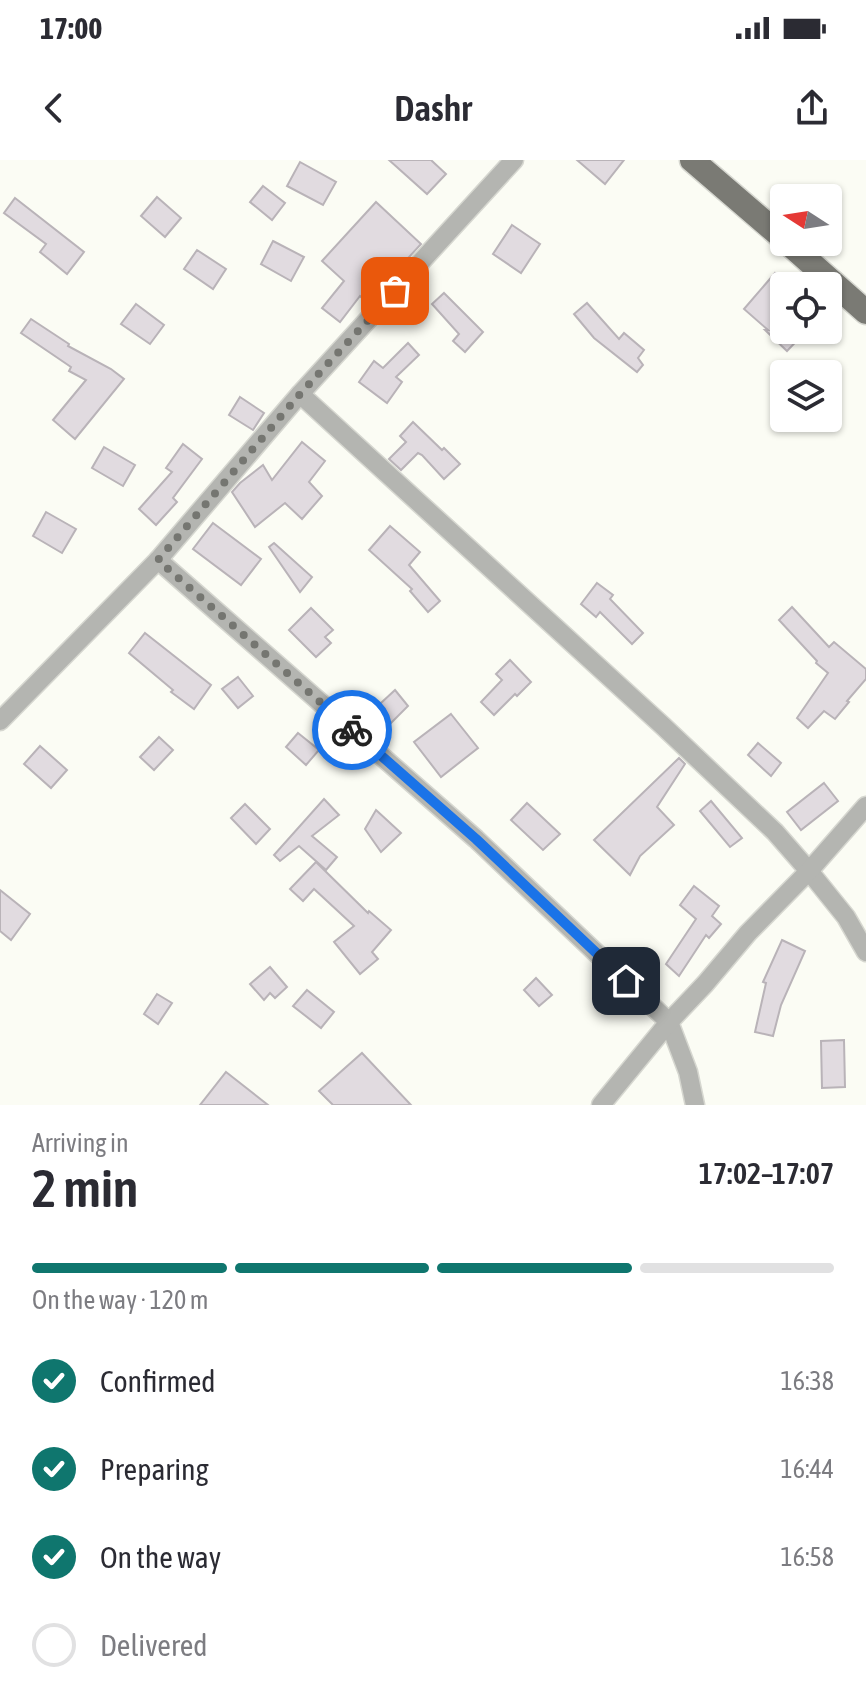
<!DOCTYPE html>
<meta charset="utf-8">
<style>
:root{--surface:#fff;--page:#f2f2f3;--text:#2b2b33;--muted:#7c7c81;--line:#e1e1e2;--accent:#0f766e}
body{margin:0;font-family:"Asap Condensed",sans-serif;background:var(--page);color:var(--text);height:100vh;display:flex;flex-direction:column;font-size:30px;white-space:nowrap}
*{box-sizing:border-box;margin:0}
p{font-size:26px;color:var(--muted)}
.icon{flex:none;width:44px;height:44px;fill:none;stroke:currentColor;stroke-width:2;stroke-linecap:round;stroke-linejoin:round}
.map{position:relative;height:945px;overflow:hidden}
.details{display:flex;flex-direction:column;background:var(--surface);flex:1}
.details>*{flex:none}
.needle{width:52px;rotate:282deg}
.buttons{position:absolute;left:770px;top:24px;display:grid;gap:16px}
.buttons a{display:grid;place-items:center;width:72px;height:72px;border-radius:8px;background:var(--surface);box-shadow:0 2px 6px #0004;font-size:40px}
.pin{position:absolute;display:grid;place-items:center;width:68px;height:68px;color:#fff;margin:-34px;border-radius:16px;box-shadow:0 4px 12px #0006}
.courier{position:absolute;display:grid;place-items:center;width:80px;height:80px;margin:-40px;border:6px solid #1a73e8;border-radius:50%;background:#fff;color:#222;box-shadow:0 2px 10px #0007}
.overview em{font-style:normal;font-weight:600}
.overview div{display:flex;flex-direction:column-reverse}
.overview{display:flex;align-items:center;justify-content:space-between;height:136px;padding:0 32px}
h1{font-size:52px;font-weight:600;line-height:60px}
.bar{display:grid;grid-template-columns:repeat(4,1fr);gap:12px 8px;align-content:center;height:96px;padding:0 32px}
.bar i{height:10px;border-radius:6px;background:var(--line)}
.bar .selected{background:var(--accent)}
.bar p{grid-column:span 4}
ol{padding:0 32px;list-style:none}
li{display:flex;align-items:center;gap:24px;height:88px}
li p{margin-inline-start:auto}
li .icon{padding:8px;border-radius:50%;background:var(--accent);color:#fff;stroke-width:4}
li:last-child{color:var(--muted)}
li i{width:44px;height:44px;border:4px solid var(--line);border-radius:50%}
.status{display:flex;justify-content:space-between;align-items:center;height:56px;padding:0 40px;background:var(--surface);direction:ltr}
.status svg{height:22px;fill:currentColor}
header{display:flex;justify-content:space-between;align-items:center;height:104px;padding:0 32px;background:var(--surface);font-size:36px;font-weight:600}
.map>svg:first-child{display:block}
</style>
<div class="status"><b>17:00</b><svg viewBox="0 0 49 12"><path d="M0 12V9h3v3zM5 12V6h3v6zM10 12V3h3v9zM15 12V0h3v12zM26 1h20v11H26zM47 4h2v5h-2z"/></svg></div>
<header><svg class="icon" aria-label="back" viewBox="0 0 24 24"><path d="M15 5l-7 7 7 7"/></svg>Dashr<svg class="icon" aria-label="share" viewBox="0 0 24 24"><path d="M12 15V3M7 8l5-5 5 5M5 13v7h14v-7"/></svg></header>
<div class="map">
<svg width="866" height="945" viewBox="0 0 866 945">
<rect width="100%" height="100%" fill="#fbfcf4"/>
<g fill="#e1dbe0" stroke="#b9b3b8" stroke-width="2">
<path d="M389,0H431L446,14L427,34Z"/>
<path d="M577,0H624L605,24Z"/>
<path d="M300,2L336,22L323,45L287,26Z"/>
<path d="M263,26L285,43L272,60L250,42Z"/>
<path d="M157,37L181,58L165,77L141,56Z"/>
<path d="M15,38L84,92L67,114L40,92L46,84L4,53Z"/>
<path d="M376,42L421,84L367,143L360,136L340,162L322,148L344,121L322,101Z"/>
<path d="M512,65L540,84L521,113L493,94Z"/>
<path d="M273,81L304,97L291,121L261,104Z"/>
<path d="M197,90L226,109L213,129L184,109Z"/>
<path d="M775,113L790,126H784V170H807L787,191L765,170H768L744,149Z"/>
<path d="M444,133L483,172L465,192L453,181L459,174L432,144Z"/>
<path d="M587,143L619,179L624,173L644,190L638,198L643,205L637,212L594,178L574,154Z"/>
<path d="M136,144L164,165L150,184L121,164Z"/>
<path d="M31,159L69,184L68,186L111,209L124,219L75,279L53,260L86,220L69,211L71,207L21,173Z"/>
<path d="M408,183L419,195L396,217L402,222L387,243L359,222L374,201L383,208Z"/>
<path d="M240,237L264,253L253,270L229,255Z"/>
<path d="M413,262L442,290L444,288L460,304L444,319L422,295L418,293L401,310L389,299L406,282L400,276Z"/>
<path d="M302,282L325,301L309,322L322,336L302,359L285,343L255,367L232,332L240,323L263,305L272,320Z"/>
<path d="M183,284L202,299L173,338L177,342L156,365L139,349L172,312L166,308Z"/>
<path d="M104,287L135,305L123,326L92,308Z"/>
<path d="M46,352L76,369L62,393L33,376Z"/>
<path d="M213,363L261,399L241,425L193,389Z"/>
<path d="M390,366L420,392L409,405L440,441L428,452L410,431L412,429L369,390Z"/>
<path d="M274,383L312,417L300,432L269,387Z"/>
<path d="M597,423L613,435L610,439L643,473L632,484L600,452L596,457L581,444Z"/>
<path d="M792,447L829,487L834,482L866,509V519L847,541L849,542L835,559L824,551L808,568L797,558L828,513L816,503L817,501L779,460Z"/>
<path d="M311,448L333,470L325,477L331,483L316,497L289,470Z"/>
<path d="M145,473L211,525L194,549L171,532L173,530L129,493Z"/>
<path d="M510,500L531,522L517,536L515,534L494,555L481,542L502,520L496,514Z"/>
<path d="M238,517L253,536L238,548L222,529Z"/>
<path d="M395,530L408,546L387,567H382L367,556Z"/>
<path d="M451,554L478,588L441,617L414,582Z"/>
<path d="M298,573L319,590L306,605L286,587Z"/>
<path d="M159,577L173,590L154,610L140,597Z"/>
<path d="M758,583L781,603L771,616L748,595Z"/>
<path d="M40,586L67,610L51,628L24,604Z"/>
<path d="M679,598L685,604L657,647L674,665L640,696L630,715L594,680Z"/>
<path d="M824,623L838,641L801,670L787,652Z"/>
<path d="M324,639L339,655L312,676L337,697L326,710L299,686L280,701L274,695Z"/>
<path d="M711,641L742,678L730,687L700,651Z"/>
<path d="M527,643L560,674L543,690L511,660Z"/>
<path d="M245,644L270,669L256,684L231,658Z"/>
<path d="M376,650L401,673L381,692L365,669Z"/>
<path d="M316,702L368,753L369,751L391,770L372,792L378,799L360,814L334,782L354,766L314,729L303,741L290,729Z"/>
<path d="M694,726L719,746L712,756L721,764L709,778L706,775L679,816L666,804L696,759L680,745Z"/>
<path d="M0,730L30,754L11,780L0,771Z"/>
<path d="M782,780L805,791L781,845L773,876L755,872L766,823L763,822Z"/>
<path d="M270,807L287,827L275,838L270,833L264,840L250,824Z"/>
<path d="M536,818L552,835L539,846L524,830Z"/>
<path d="M307,830L334,852L321,868L293,846Z"/>
<path d="M157,834L172,843L158,864L144,854Z"/>
<path d="M844,880L845,927L822,928L821,881Z"/>
<path d="M362,893L411,945H333L319,931Z"/>
<path d="M226,912L268,945H200Z"/>
</g>
<g fill="none" stroke-linecap="round" stroke-linejoin="round">
<g stroke="#d6d7d0" stroke-width="21">
<g id="street">
<path d="M300,234L663,566L775,672L809,711L846,757L866,792"/>
<path d="M158,400L476,679L669,862L688,912L695,945"/>
<path d="M0,561L158,400L300,234L514,0"/>
<path d="M601,945L669,862L705,824L748,773L809,711L866,646"/>
</g>
</g>
<g stroke="#d6d7d0" stroke-width="27">
<g id="primary">
<path d="M692,0L784,79"/>
<path d="M787,82L866,152"/>
</g>
</g>
<use href="#street" stroke="#b4b5b1" stroke-width="18"/>
<use href="#primary" stroke="#7a7a74" stroke-width="24"/>
</g>
<g fill="none" stroke-linecap="round" stroke-linejoin="round">
<path stroke="#757671" stroke-width="8" stroke-dasharray="0 14.4" d="M352,570L158,400L300,234L395,131"/>
<path stroke="#1a73e8" stroke-width="10" d="M352,570L476,679L626,821"/>
</g>
</svg>
<div class="buttons">
<a><svg class="needle" viewBox="-14 -14 28 28"><path d="M0-13l5 13h-10z" fill="#e53935"/><path d="M0 13l5-13h-10z" fill="#7c7c81"/></svg></a>
<a><svg class="icon" aria-label="locate" viewBox="0 0 24 24"><circle cx="12" cy="12" r="6"/><path d="M12 2v4M12 18v4M2 12h4M18 12h4"/></svg></a>
<a><svg class="icon" aria-label="layers" viewBox="0 0 24 24"><path d="M12 4l9 5-9 5-9-5zM3 14l9 5 9-5"/></svg></a>
</div>
<div class="pin" style="left:395px;top:131px;background:#ea580c"><svg class="icon" aria-label="bag" viewBox="0 0 24 24"><path d="M5 8h14l-1 12H6zM9 8a3 3 0 0 1 6 0"/></svg></div>
<div class="pin" style="left:626px;top:821px;background:#1f2937"><svg class="icon" aria-label="home" viewBox="0 0 24 24"><path d="M3 11l9-7 9 7M6 9v11h12V9"/></svg></div>
<div class="courier" style="left:352px;top:570px"><svg class="icon" aria-label="bike" viewBox="0 0 24 24"><circle cx="6" cy="16" r="4"/><circle cx="18" cy="16" r="4"/><path d="M6 16l4-8h5l3 8M10 8l3 8H6M13 5h3"/></svg></div>
</div>
<section class="details">
<div class="overview"><div><h1>2 min</h1><p>Arriving in</p></div><em>17:02–17:07</em></div>
<div class="bar"><i class="selected"></i><i class="selected"></i><i class="selected"></i><i></i><p>On the way · 120 m</p></div>
<ol>
<li><svg class="icon" aria-label="check" viewBox="0 0 24 24"><path d="M5 12l5 5 9-10"/></svg>Confirmed<p>16:38</p></li>
<li><svg class="icon" aria-label="check" viewBox="0 0 24 24"><path d="M5 12l5 5 9-10"/></svg>Preparing<p>16:44</p></li>
<li><svg class="icon" aria-label="check" viewBox="0 0 24 24"><path d="M5 12l5 5 9-10"/></svg>On the way<p>16:58</p></li>
<li><i></i>Delivered</li>
</ol>
</section>
